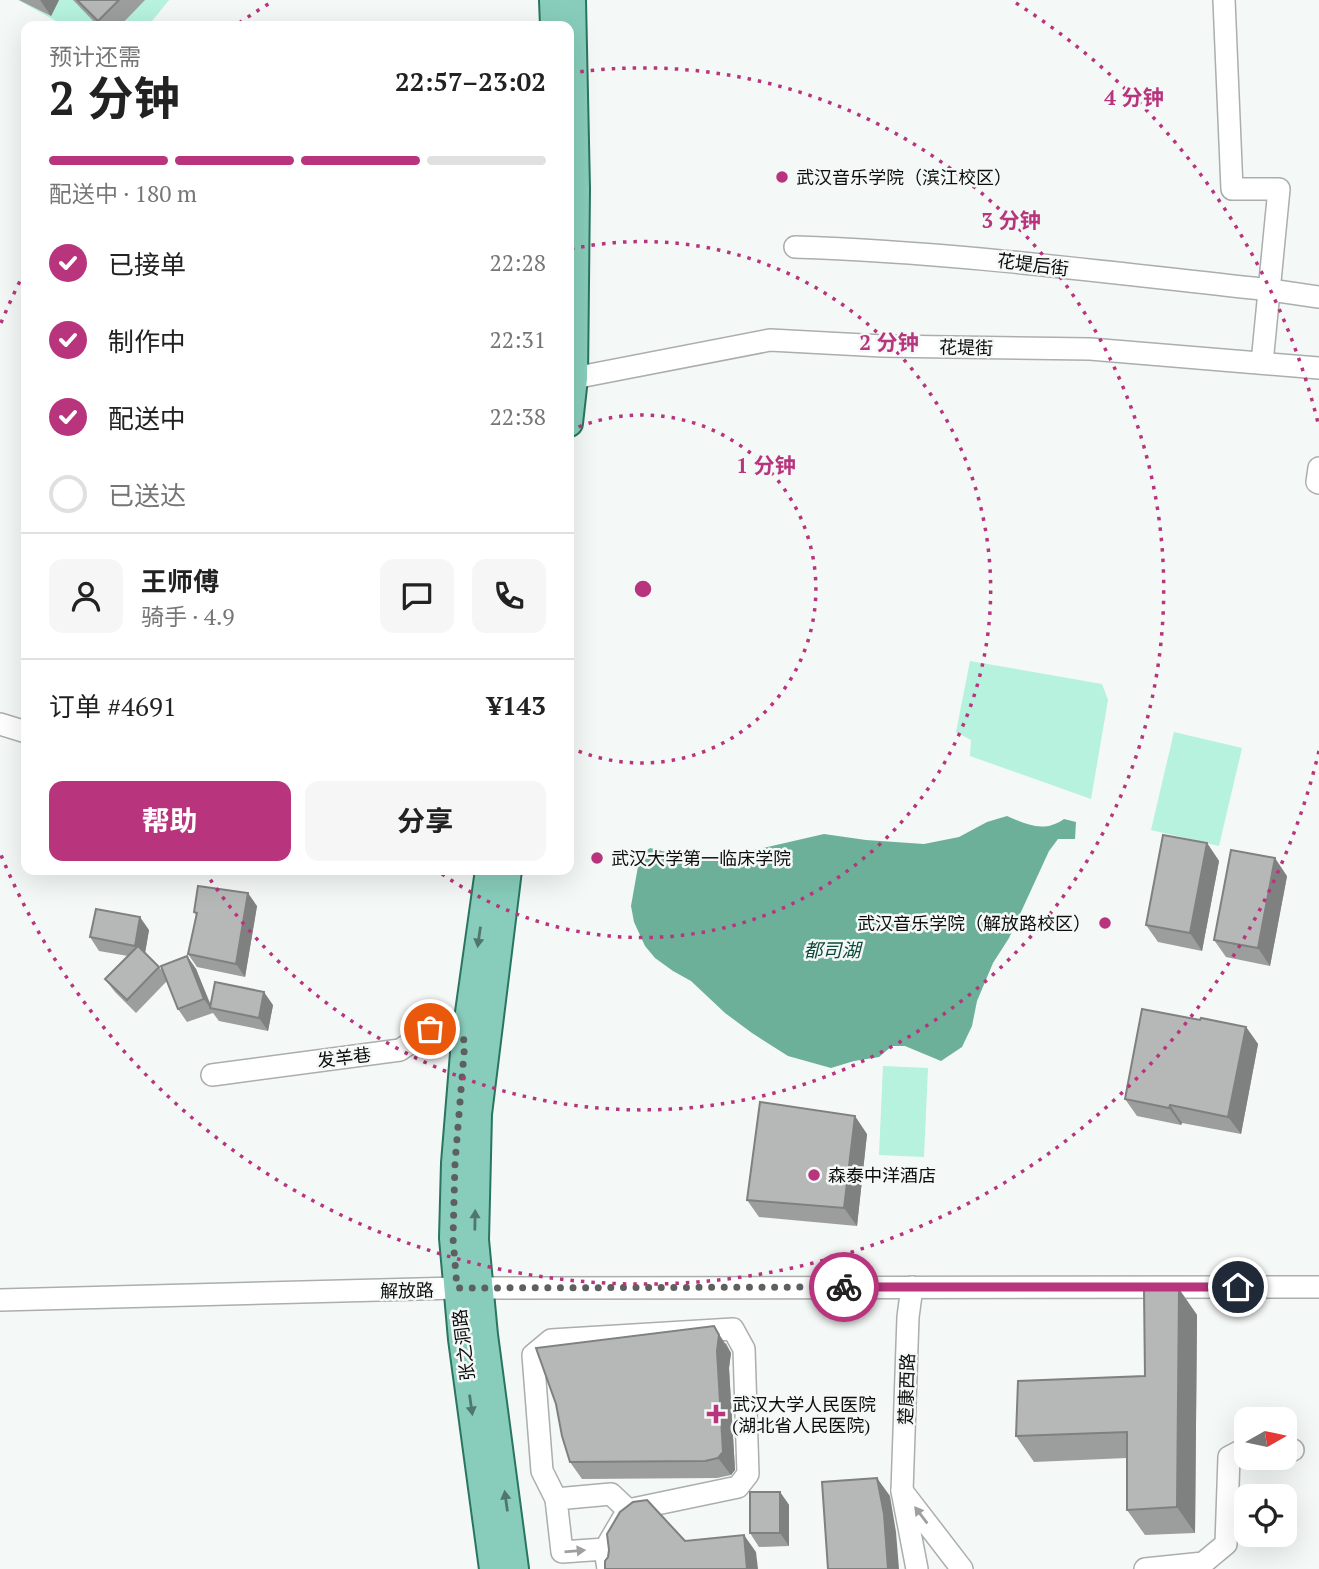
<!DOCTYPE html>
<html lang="zh">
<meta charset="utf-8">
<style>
:root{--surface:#fff;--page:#f6f6f6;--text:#222;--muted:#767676;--line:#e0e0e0;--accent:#b8357d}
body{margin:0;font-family:"PT Serif","Noto Sans SC",serif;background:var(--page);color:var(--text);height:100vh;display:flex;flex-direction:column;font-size:26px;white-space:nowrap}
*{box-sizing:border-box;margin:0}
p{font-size:23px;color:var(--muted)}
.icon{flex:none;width:38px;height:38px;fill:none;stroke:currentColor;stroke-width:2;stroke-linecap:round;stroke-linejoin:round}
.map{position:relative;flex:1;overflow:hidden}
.details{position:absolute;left:21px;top:21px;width:553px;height:854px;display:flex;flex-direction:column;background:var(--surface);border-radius:14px;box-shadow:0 7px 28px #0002}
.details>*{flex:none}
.needle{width:46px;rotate:81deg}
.tools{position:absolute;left:1234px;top:1407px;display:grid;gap:14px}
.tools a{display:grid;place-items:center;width:63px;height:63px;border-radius:14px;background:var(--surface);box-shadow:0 7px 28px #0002;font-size:35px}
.pin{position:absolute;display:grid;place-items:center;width:60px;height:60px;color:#fff;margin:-30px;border:4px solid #fff;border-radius:50%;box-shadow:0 2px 7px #0007}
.courier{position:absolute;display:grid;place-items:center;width:70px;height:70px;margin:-35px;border:5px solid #b8357d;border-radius:50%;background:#fff;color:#222;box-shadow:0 2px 9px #0007}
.head em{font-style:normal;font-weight:700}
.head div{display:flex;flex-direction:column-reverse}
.head{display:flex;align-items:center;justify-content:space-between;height:119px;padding:0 28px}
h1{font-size:46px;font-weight:700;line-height:52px}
.bar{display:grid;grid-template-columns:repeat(4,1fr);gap:10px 7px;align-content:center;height:84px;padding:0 28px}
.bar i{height:9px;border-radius:5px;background:var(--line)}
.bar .selected{background:var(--accent)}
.bar p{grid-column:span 4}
.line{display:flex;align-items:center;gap:18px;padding:0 28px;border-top:2px solid var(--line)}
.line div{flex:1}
.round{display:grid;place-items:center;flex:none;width:74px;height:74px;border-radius:14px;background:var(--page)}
ol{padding:0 28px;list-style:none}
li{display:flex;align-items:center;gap:21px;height:77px}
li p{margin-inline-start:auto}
li .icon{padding:7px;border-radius:50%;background:var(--accent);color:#fff;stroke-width:4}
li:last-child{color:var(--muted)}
li i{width:38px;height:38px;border:4px solid var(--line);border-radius:50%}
.primary-button{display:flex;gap:14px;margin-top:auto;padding:14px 28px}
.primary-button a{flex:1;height:80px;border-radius:14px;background:var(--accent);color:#fff;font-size:28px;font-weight:700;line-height:80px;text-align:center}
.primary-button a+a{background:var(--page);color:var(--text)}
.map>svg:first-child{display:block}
</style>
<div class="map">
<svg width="1319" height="1569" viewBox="0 0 1319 1569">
<rect width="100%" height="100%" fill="#f4f8f6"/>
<g fill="#b6f2dd">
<path d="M18,0H169L148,26H65Z"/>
<path d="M970,661L1102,684L1108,700L1091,799L970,756L971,740L956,732Z"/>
<path d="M1174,732L1242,748L1219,846L1151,830Z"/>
<path d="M883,1066L928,1068L924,1157L879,1155Z"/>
</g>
<path fill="#6cb09a" d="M1007,816C1028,825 1044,833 1064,819L1076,822L1075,839H1058L1049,851L1009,938L993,963L977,1001L972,1026L962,1047L941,1061L905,1046H892L879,1057L854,1061L831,1068L788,1056L752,1033L725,1013L691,981L673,971L655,958L645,946L634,922L631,906L640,855L650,848L682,856L719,858L824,834L866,840L924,844L959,837L987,822Z"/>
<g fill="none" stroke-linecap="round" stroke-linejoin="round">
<g stroke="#aaaeac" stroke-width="24">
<g id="minor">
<path d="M1224,0L1232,189H1279L1262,363"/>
<path d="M795,247C954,252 1112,273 1270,290L1319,297"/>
<path d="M574,378L770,340L882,346L1090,349L1319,368"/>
<path d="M1319,468L1317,482L1319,483"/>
<path d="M0,724L26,732"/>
<path d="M212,1075L400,1050L430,1029H454L465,1041"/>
<path d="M0,1300L457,1288L1319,1287"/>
<path d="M1284,1449L1293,1450"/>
<path d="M902,1491L908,1317L912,1287"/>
<path d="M556,1499L542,1471L533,1355L551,1340L733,1329L744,1349L748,1474L738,1487L628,1510"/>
<path d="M605,1549L562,1552L556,1499L611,1494L628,1510L605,1549L608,1569"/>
<path d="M917,1569L902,1491L962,1569"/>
<path d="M1145,1569L1203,1563L1226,1544L1229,1457L1246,1448"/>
</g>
</g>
<g stroke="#297560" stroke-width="30">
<g id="major">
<path d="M553,0L554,26"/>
<path d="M569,423L574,378L576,189L572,0"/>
<path d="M489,870L465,1041L455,1163L453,1238L462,1339L493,1569"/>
<path d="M508,870L478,1114L475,1240L484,1335L515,1569"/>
</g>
</g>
<use href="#minor" stroke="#fff" stroke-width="21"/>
<use href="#major" stroke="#88cdbb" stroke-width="26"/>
</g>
<g fill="#9c9e9d">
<path d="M19,0H59L51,16Z"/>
<path d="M73,0H145L120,26H98Z"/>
<path d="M1207,843L1219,861L1202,951L1158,942L1146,925Z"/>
<path d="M1287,876L1270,966L1226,957L1214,940Z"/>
<path d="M257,906L245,977L197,967L188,954L196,915L194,912Z"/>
<path d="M149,930L145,953L159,967L165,974L187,956L196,969L210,1005H273L268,1031L219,1021L213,1013L187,1022L178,1009L167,981L136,1013L115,992L105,979L128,956L99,951L90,937Z"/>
<path d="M1246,1027L1258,1044L1241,1134L1182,1123L1181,1125L1137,1116L1125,1099Z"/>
<path d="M867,1134L857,1226L759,1217L747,1200Z"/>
<path d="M1179,1289L1197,1315L1195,1533L1145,1535L1127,1510V1458L1034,1462L1016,1436L1145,1376Z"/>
<path d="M726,1343L731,1353L729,1368L735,1470L731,1475L717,1478L582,1479L570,1462Z"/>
<path d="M780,1492L789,1505V1546L759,1547L750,1533Z"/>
</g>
<g fill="#7f8180">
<path d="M40,0H59L51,16Z"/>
<path d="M1207,843L1219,861L1202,951L1190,933Z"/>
<path d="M1275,858L1287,876L1270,966L1258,948Z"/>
<path d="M248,893L257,906L245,977L236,964Z"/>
<path d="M140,917L149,930L144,959L135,946Z"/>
<path d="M187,956L196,969L212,1008H210L204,999Z"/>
<path d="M264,992L273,1005L268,1031L259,1018Z"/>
<path d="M1246,1027L1258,1044L1241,1134L1228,1117Z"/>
<path d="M1170,1105L1182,1123L1181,1125L1169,1108Z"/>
<path d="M855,1116L867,1134L857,1226L844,1208Z"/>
<path d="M1179,1289L1197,1315L1195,1533L1177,1507Z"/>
<path d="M714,1326L731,1353L729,1368L735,1470L731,1475L718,1458L717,1351Z"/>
<path d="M877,1478L890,1496L896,1532L899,1569H888Z"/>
<path d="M780,1492L789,1505V1546L780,1533Z"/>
<path d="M744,1535L756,1552L758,1569H747Z"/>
</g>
<g fill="#b5b8b7" stroke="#7f8180" stroke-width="2">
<path d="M77,0H119L98,21Z"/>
<path d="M1163,835L1207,843L1190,933L1146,925Z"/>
<path d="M1231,850L1275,858L1258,948L1214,940Z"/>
<path d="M198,886L248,893L236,964L188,954L197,913L194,912Z"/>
<path d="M96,909L140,917L135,946L90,937Z"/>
<path d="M138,946L159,967L127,1000L105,979Z"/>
<path d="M187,956L204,999L178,1009L161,966Z"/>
<path d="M215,982L264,992L259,1018L210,1008Z"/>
<path d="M1142,1009L1200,1020L1201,1018L1246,1027L1228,1117L1170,1105L1169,1108L1125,1099Z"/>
<path d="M760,1102L855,1116L844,1208L747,1200Z"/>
<path d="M1179,1289L1177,1507L1127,1510V1432L1016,1436L1018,1381L1145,1376L1144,1290Z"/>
<path d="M714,1326L719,1335L717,1351L723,1452L718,1458L705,1461L570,1462L562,1436L556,1404L536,1348Z"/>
<path d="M877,1478L884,1514L888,1569H828L822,1482Z"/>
<rect x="750" y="1492" width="30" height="41"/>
<path d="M647,1500L685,1541L744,1535L747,1569H605V1561L608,1557L609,1550L607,1534L620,1512L633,1502Z"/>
</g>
<defs><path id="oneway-solid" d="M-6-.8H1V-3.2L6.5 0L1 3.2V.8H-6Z" transform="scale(1.75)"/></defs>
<g fill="#50776d">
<use href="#oneway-solid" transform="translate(479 937) rotate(98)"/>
<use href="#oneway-solid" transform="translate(475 1220) rotate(-89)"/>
<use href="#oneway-solid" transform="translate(471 1405) rotate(82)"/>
<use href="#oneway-solid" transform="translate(506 1501) rotate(-98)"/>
</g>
<g fill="#9e9f9e">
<use href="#oneway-solid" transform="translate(921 1515) rotate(-127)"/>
<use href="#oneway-solid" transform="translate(575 1551) rotate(-5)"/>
</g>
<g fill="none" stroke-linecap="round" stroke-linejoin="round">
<path stroke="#5d605f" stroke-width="7" stroke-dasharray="0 12.6" d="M430,1029L454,1030L465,1041L455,1163L453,1238L457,1288L844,1287"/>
<path stroke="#b8357d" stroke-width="9" d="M844,1287H1238"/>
</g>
<g fill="none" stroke="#b8357d" stroke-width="3.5" stroke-dasharray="3.5 7">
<path d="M569 431A174 174 0 1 1 569 747"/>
<path d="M571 249A348 348 0 1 1 438 871"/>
<path d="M570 73A521 521 0 1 1 206 873"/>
<path d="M1319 751A695 695 0 0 1 1 855M1 323A695 695 0 0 1 24 273M239 23A695 695 0 0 1 270 3M1016 3A695 695 0 0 1 1319 427"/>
</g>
<g fill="#b8357d" stroke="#f4f8f6" stroke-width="2.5">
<circle cx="782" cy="177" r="7"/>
<circle cx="597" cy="858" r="7"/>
<circle cx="1105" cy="923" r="7"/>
<circle cx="814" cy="1175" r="7"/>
<path d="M712.5 1403.5h7v7h7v7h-7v7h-7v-7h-7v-7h7z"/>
</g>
<g text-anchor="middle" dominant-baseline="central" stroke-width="5" stroke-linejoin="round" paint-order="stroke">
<g font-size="18" fill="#0c0e0d" stroke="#f4f8f6" text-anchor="start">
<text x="796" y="177">武汉音乐学院（滨江校区）</text>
<text x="611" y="858">武汉大学第一临床学院</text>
<text x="1091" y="923" text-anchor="end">武汉音乐学院（解放路校区）</text>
<text x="828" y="1175">森泰中洋酒店</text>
<text x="732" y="1404">武汉大学人民医院<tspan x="732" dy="21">(湖北省人民医院)</tspan></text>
</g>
<g font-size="18" fill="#0c0e0d" stroke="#f4f8f6">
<text transform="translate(1033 264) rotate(7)">花堤后街</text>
<text transform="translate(966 347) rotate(1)">花堤街</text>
<text transform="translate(344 1057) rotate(-7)">发羊巷</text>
<text transform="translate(407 1290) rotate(-1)">解放路</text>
<text transform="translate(463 1345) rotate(-97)">张之洞路</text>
<text transform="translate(906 1389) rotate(-88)">楚康西路</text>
</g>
<g font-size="19" font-style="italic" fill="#0d4939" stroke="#f4f8f6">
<text x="832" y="949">都司湖</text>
</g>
</g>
<circle cx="643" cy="589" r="10" fill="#b8357d" stroke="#f4f8f6" stroke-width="3.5"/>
<g font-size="21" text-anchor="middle" font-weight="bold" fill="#b8357d" stroke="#f4f8f6" stroke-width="5" stroke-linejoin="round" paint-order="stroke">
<text x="1134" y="105">4 分钟</text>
<text x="1011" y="228">3 分钟</text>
<text x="889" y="350">2 分钟</text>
<text x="766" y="473">1 分钟</text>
</g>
</svg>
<div class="tools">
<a><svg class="needle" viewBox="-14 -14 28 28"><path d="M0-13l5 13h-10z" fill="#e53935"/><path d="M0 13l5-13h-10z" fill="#767676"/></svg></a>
<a><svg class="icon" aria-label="locate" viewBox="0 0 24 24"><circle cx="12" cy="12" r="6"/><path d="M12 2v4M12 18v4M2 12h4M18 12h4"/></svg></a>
</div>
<div class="pin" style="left:430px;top:1029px;background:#ea580c"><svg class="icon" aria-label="bag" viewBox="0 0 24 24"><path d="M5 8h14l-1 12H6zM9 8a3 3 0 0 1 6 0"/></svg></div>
<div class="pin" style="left:1238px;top:1287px;background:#1f2937"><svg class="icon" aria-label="home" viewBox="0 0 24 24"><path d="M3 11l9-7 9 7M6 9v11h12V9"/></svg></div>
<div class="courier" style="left:844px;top:1287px"><svg class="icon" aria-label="bike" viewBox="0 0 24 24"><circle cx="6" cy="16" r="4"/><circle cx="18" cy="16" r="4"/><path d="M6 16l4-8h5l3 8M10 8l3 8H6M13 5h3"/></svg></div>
<section class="details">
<div class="head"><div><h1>2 分钟</h1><p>预计还需</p></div><em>22:57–23:02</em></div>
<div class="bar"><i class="selected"></i><i class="selected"></i><i class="selected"></i><i></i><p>配送中 · 180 m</p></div>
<ol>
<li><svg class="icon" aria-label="check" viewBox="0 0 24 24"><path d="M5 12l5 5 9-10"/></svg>已接单<p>22:28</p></li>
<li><svg class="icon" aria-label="check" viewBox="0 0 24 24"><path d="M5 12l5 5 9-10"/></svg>制作中<p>22:31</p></li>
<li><svg class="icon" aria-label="check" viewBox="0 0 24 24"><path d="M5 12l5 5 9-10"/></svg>配送中<p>22:38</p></li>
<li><i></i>已送达</li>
</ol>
<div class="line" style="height:126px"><a class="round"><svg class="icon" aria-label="person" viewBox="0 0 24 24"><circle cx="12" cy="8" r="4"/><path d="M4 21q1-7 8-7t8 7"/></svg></a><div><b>王师傅</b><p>骑手 · 4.9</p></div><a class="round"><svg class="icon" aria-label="chat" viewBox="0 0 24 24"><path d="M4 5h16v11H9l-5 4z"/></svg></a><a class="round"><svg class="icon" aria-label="phone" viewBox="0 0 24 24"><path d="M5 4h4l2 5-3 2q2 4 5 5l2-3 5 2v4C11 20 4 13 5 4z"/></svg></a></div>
<div class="line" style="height:91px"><div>订单 #4691</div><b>¥143</b></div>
<div class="primary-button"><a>帮助</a><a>分享</a></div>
</section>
</div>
